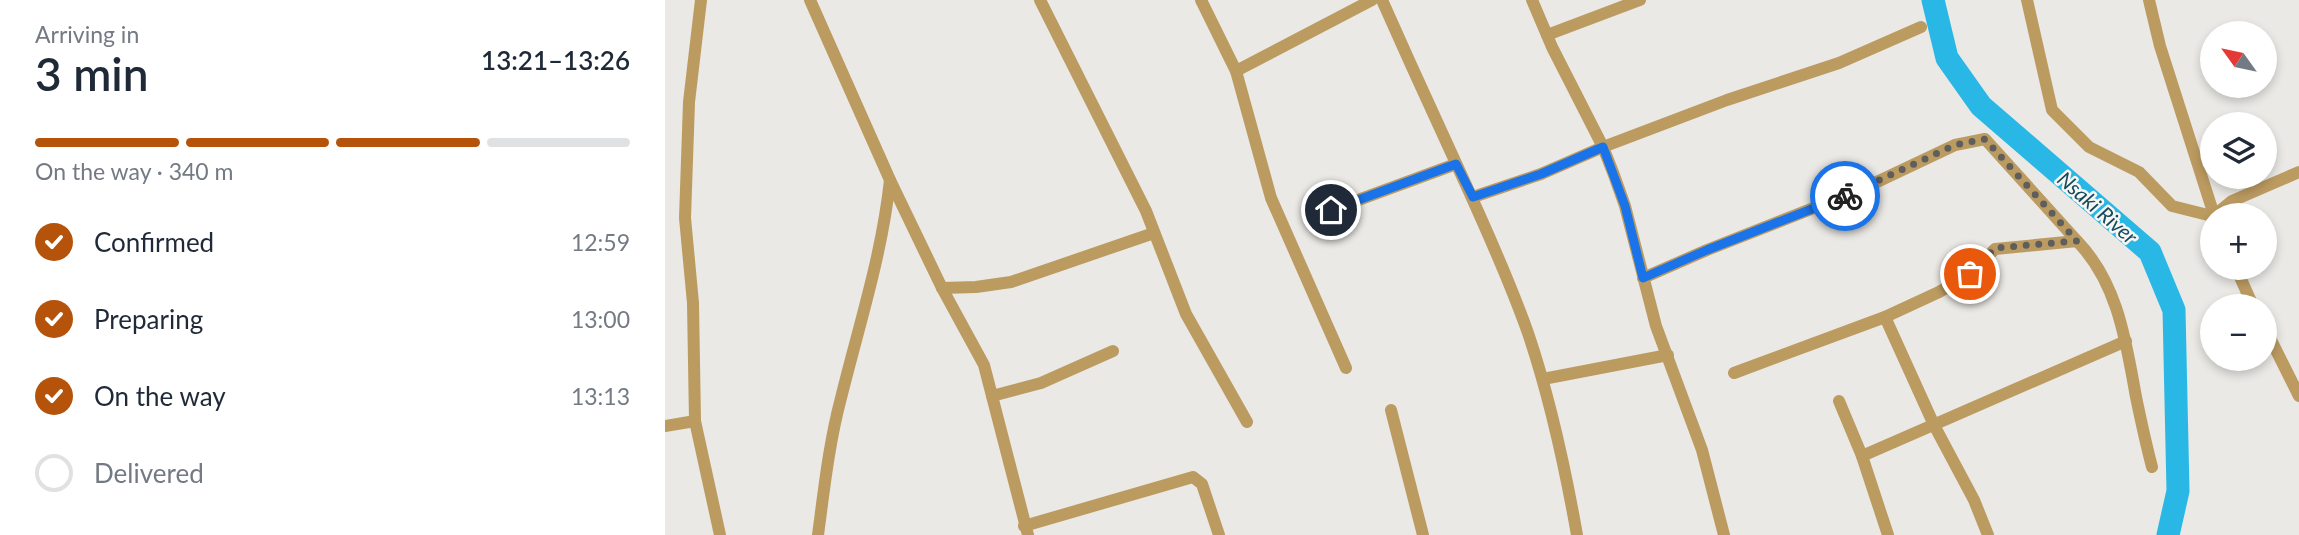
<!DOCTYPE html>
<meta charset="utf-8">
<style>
:root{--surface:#fff;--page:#f6f6f7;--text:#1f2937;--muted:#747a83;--line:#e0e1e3;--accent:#b45309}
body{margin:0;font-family:Lato,sans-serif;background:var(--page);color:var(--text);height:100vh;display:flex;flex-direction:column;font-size:26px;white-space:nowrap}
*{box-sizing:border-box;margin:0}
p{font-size:23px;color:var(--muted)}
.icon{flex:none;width:38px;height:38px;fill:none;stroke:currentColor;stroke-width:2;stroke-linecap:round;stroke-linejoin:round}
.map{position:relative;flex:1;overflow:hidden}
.sheet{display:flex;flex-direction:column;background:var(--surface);width:665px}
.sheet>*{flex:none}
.needle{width:46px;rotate:303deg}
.controls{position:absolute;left:1535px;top:21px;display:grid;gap:14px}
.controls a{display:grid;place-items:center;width:77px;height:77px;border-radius:50%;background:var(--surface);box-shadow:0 4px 10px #0003;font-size:35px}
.pin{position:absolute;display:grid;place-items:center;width:60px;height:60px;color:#fff;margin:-30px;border:4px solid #fff;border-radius:50%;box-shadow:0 2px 7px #0007}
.courier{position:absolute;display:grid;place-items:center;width:70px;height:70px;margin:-35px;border:5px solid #1a73e8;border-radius:50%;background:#fff;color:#222;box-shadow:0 2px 9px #0007}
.head em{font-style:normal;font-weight:600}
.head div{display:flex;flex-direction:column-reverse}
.head{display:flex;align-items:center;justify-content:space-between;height:119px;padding:0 35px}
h1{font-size:46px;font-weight:600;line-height:52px}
.bar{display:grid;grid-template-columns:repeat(4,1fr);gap:10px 7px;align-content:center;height:84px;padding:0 35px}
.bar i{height:9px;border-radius:5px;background:var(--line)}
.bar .selected{background:var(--accent)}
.bar p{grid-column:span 4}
ol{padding:0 35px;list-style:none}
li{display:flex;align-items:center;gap:21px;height:77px}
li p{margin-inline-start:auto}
li .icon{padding:7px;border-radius:50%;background:var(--accent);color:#fff;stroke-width:4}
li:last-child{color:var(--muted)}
li i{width:38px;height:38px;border:4px solid var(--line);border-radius:50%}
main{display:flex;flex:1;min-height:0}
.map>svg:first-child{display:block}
</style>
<main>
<section class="sheet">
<div class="head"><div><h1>3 min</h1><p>Arriving in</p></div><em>13:21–13:26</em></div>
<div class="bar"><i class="selected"></i><i class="selected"></i><i class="selected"></i><i></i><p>On the way · 340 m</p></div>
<ol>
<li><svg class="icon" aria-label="check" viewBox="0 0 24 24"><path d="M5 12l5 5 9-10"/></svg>Confirmed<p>12:59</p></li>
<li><svg class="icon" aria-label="check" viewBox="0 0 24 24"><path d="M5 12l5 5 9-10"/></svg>Preparing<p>13:00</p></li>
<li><svg class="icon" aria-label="check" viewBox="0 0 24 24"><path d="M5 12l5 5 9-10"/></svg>On the way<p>13:13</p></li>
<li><i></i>Delivered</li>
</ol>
</section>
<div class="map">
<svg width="1634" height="535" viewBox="0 0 1634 535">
<rect width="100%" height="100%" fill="#eae9e5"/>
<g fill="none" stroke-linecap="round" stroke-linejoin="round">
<path stroke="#29b8e5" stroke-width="23" d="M1268,0L1282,58L1316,106L1485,252L1509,310L1513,491L1503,535"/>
<g stroke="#bc9b61" stroke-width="12">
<path d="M36,0L24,102L20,218L28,303L30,421L55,535"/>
<path d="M145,0L225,180L277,288L319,365L363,535"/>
<path d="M375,0L481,211L521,314L582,422"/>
<path d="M536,0L571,71L606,198L681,368"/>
<path d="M717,0C741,54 765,107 790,161C816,217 842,274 863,333C885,398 900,467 912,535"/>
<path d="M867,0L887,47L938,147L949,175L960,206L991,326L1037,450L1059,535"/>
<path d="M1362,0L1387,110L1424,147L1474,172L1507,206L1547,216"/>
<path d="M1484,0L1495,46L1549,215"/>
<path d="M882,35L975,0"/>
<path d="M571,71L707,0"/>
<path d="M808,197L876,174L938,147L1062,100L1174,63L1256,27"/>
<path d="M666,210L791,164"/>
<path d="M1550,215L1567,201L1634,172"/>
<path d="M1571,268L1588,306"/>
<path d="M978,278L1042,250L1197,189L1290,145L1320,139L1412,241"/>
<path d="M277,288L311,287L346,282L489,233"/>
<path d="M1220,317L1269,425L1309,500L1323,535"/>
<path d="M1600,328L1634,396"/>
<path d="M1069,373L1220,317L1274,292L1305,274L1330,249L1412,241C1453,283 1461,342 1471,397C1476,421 1481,444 1487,467"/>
<path d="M878,379L1003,355"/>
<path d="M327,396L376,383L448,351"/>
<path d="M1174,401L1197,456L1223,535"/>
<path d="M726,410L758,535"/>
<path d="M0,426L30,421"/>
<path d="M1197,456L1461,341"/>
<path d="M359,526L528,477L537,484L554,535"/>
<path d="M153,535C159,490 164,443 176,398C194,325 217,255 225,180"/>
</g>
</g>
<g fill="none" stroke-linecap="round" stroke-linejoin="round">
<path stroke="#5f5e5c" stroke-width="7" stroke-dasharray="0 12.6" d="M1180,196L1290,145L1320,139L1412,241L1330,248L1305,274"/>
<path stroke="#1a73e8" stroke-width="9" d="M666,210L791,164L808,197L876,174L938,147L960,206L978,278L1042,250L1180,196"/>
</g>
<g text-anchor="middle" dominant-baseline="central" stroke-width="5" stroke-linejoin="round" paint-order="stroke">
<g font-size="21" font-style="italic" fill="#134a5d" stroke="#f8f6f3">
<text transform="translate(1433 207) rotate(41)">Nsaki River</text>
</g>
</g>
</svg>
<div class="controls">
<a><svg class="needle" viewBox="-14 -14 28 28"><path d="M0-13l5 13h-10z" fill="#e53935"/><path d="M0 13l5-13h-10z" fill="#747a83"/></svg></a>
<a><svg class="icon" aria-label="layers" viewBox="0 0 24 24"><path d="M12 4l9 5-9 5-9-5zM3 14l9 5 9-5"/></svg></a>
<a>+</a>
<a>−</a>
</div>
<div class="pin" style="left:1305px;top:274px;background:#ea580c"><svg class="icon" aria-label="bag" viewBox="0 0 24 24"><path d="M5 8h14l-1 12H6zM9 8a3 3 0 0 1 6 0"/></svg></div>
<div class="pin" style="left:666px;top:210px;background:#1f2937"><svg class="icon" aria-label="home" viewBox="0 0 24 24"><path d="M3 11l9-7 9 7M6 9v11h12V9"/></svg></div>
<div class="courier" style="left:1180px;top:196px"><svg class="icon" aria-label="bike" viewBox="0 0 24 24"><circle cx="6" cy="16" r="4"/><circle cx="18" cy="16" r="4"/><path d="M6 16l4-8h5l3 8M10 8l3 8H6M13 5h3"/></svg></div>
</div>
</main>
